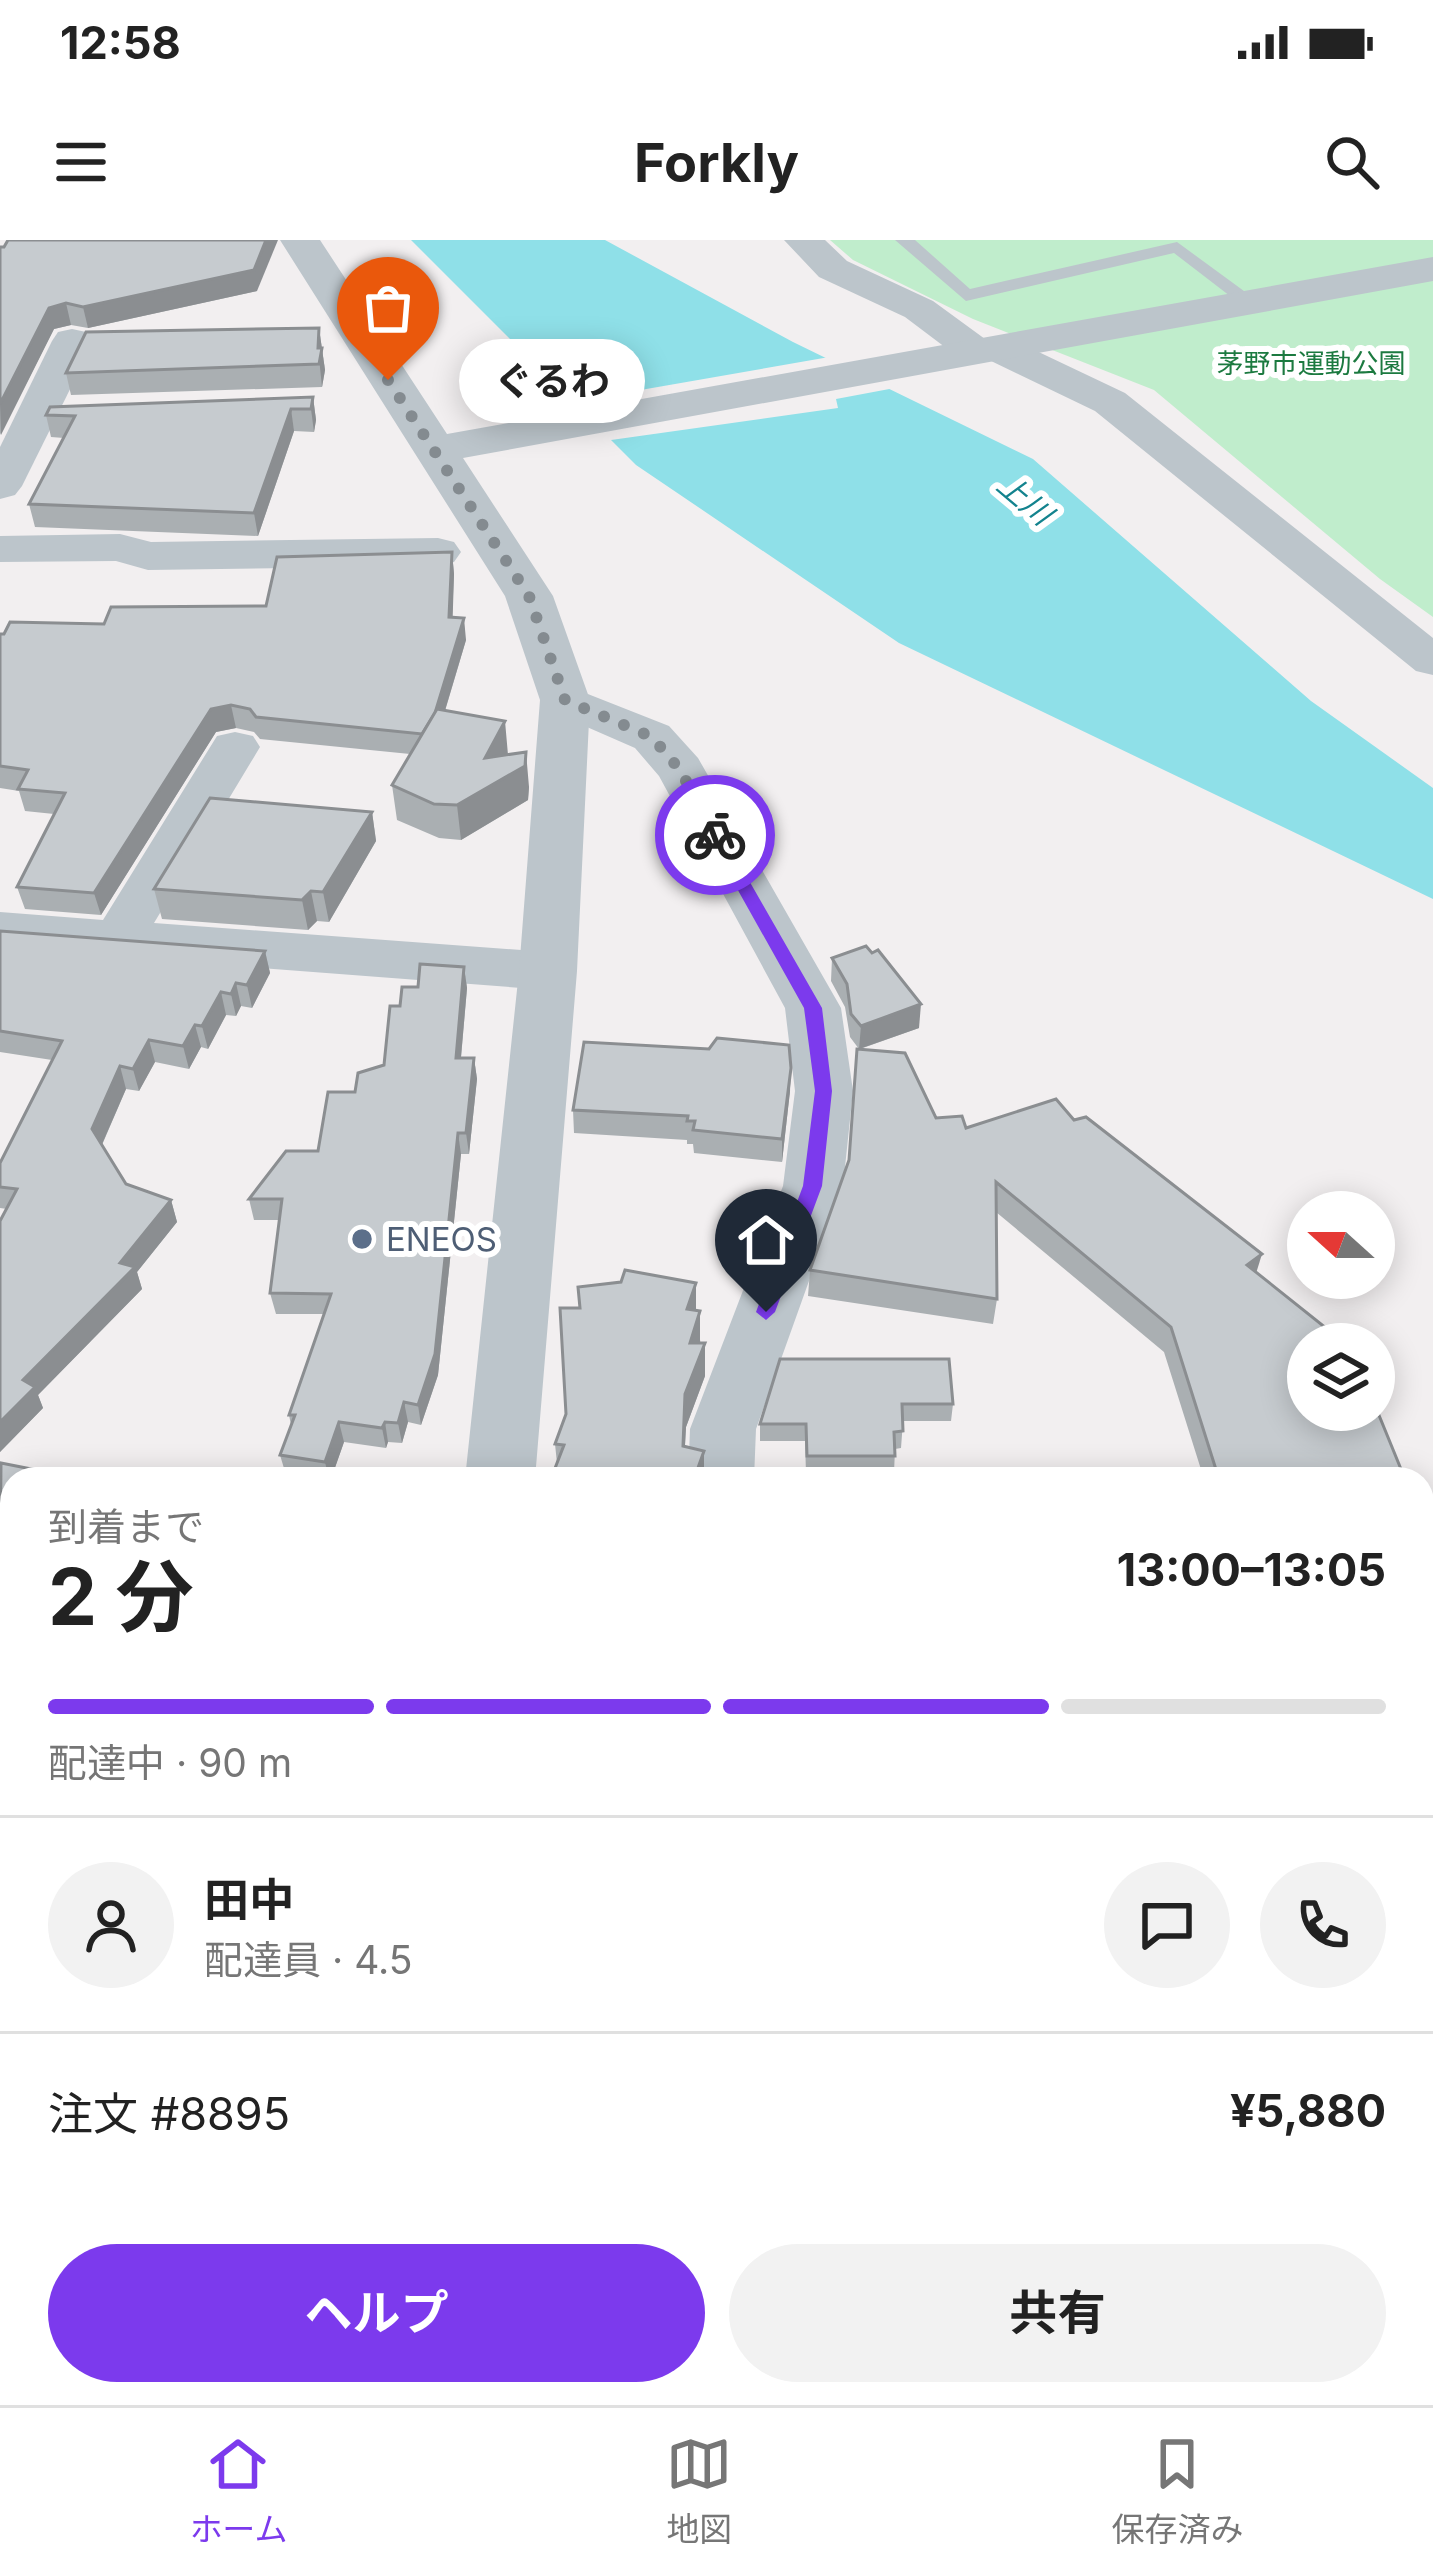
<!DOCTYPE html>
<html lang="ja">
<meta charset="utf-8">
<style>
:root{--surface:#fff;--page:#f2f2f2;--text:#222;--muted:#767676;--line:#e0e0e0;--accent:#7c3aed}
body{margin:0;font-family:Inter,"Noto Sans JP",sans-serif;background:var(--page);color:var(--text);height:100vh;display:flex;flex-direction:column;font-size:45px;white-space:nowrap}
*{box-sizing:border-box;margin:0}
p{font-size:39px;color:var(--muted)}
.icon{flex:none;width:66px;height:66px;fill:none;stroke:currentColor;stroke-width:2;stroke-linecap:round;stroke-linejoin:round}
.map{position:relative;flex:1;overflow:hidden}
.sheet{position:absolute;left:0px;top:1227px;width:1434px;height:939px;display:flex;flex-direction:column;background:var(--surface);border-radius:36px 36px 0 0;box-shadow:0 6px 30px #0003}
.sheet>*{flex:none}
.needle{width:78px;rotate:291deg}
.controls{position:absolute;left:1287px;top:951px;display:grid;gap:24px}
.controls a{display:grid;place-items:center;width:108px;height:108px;border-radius:50%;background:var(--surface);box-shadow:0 6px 30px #0003;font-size:60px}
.pin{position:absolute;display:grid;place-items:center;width:102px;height:102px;color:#fff;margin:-123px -51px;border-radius:50% 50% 50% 0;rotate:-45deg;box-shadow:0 0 12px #0007}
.pin .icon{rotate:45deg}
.courier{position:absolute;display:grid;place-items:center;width:120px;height:120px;margin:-60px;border:9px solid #7c3aed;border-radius:50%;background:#fff;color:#222;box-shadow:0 3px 15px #0007}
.bubble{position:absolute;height:84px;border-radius:42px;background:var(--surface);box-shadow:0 6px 30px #0003;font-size:39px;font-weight:700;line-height:84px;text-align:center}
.headline em{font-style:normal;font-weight:700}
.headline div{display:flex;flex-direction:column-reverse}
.headline{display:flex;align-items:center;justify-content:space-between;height:204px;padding:0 48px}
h1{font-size:78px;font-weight:700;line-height:90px}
.bar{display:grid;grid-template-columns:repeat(4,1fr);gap:18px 12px;align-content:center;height:144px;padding:0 48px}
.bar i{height:15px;border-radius:9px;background:var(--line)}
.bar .current{background:var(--accent)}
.bar p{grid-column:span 4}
.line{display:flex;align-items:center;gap:30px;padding:0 48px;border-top:3px solid var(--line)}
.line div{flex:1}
.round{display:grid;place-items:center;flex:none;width:126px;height:126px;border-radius:63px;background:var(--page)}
.primary-button{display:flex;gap:24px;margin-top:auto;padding:24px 48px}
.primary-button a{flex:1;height:138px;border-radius:72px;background:var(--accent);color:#fff;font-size:48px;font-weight:700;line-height:138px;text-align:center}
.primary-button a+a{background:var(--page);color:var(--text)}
.status{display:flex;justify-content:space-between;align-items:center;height:84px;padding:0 60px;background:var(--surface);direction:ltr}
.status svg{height:33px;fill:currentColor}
header{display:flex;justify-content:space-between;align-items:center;height:156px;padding:0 48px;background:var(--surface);font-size:54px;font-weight:700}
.tabs{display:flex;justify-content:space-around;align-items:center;height:168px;border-top:3px solid var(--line);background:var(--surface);font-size:33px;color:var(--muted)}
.tabs a{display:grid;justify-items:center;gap:6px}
.tabs .current{color:var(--accent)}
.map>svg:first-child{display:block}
</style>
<div class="status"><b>12:58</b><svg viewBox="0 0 49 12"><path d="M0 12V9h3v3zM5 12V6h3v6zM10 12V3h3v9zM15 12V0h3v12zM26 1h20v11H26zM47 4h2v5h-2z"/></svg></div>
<header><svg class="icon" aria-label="menu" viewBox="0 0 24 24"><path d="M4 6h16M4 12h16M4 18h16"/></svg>Forkly<svg class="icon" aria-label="search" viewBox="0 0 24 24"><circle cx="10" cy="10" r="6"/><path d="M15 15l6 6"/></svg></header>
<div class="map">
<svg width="1433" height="2165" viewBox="0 0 1433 2165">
<rect width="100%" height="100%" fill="#f2eff0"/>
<path fill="#c0edcc" d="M830,0H1433V377L1380,339L1154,150L973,79L853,20Z"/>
<path fill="#8fe0e8" d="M411,0H605L793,102L1033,219L1311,461L1433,548V659L899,403L636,225Z"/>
<path fill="#f2eff0" d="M835,116L900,147L836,159L838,168L604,201L566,163Z"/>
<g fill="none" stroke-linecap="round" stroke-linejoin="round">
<path fill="#bcc5cb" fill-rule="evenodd" d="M895,0H915L970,49L1177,2L1259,62L1243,66L1174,13L966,61Z"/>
<g fill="#bcc5cb" fill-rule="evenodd">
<path d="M784,0H825L847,21L933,61L985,99H1011L1125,153L1433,398V435L1416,431L1095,171L989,120H962L905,77L819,37Z"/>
<path d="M72,89L86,92L92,101L87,115L22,246L15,255L0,259V207L52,101L58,92Z"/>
<path d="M120,294L151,302L438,298L454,302L461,312L454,322L438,326L148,330L116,321L0,322V296Z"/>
<path d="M565,445L669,486L698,518L841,768L853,851L843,946L756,1189L754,1239H688L690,1189L783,946L795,851L785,768L659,536L635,508L548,470L541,460L548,450Z"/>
<path d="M235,492L253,496L260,507L154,683L548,712L567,718L575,731L567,744L548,750L0,708V672L103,680L217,496Z"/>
<path d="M1433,1652V1726L1422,1728V1654Z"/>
<path d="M971,2154H1062L1066,2165H976Z"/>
</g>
<g fill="#bcc5cb" fill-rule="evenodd">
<path d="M280,0H320L447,194L1433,17V41L463,218L553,356L590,460L577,731L535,1239H465L519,731L540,460L505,356Z"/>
<path d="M375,2154H467L466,2165H374Z"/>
</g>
</g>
<g fill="#aaafb2">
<path d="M0,7L257,51L88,88L71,85L54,89L0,195Z"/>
<path d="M319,88L325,130L322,147L71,155L66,133Z"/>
<path d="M313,157L316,180L314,192L294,191L258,296L35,287L29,264L64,198L51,197L46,175Z"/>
<path d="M452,312L454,334L452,377L466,400L445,471L508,515L529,547L528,560L461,600L439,598L397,580L392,545L410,514L260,499L254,492L236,488L216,492L101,675L25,669L17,647L54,574L25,571L19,551L0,548V394L266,366Z"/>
<path d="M372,572L376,601L329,682L317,681L308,690L162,679L154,649Z"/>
<path d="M0,691L265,711L270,733L252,768L241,766L236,776L226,775L208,809L201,807L189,829L155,822L139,851L126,849L102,905L126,944L171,960L177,982L137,1032L142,1049L38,1155L43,1168L0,1212V981L7,969L0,968V923L52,820L0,812Z"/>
<path d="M832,718L919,788L860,809L936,878L966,888L1074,880L1257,1032L1405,1239H1204L1164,1112L996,972L997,1059L993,1084L808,1056L810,1030L849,920L859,809L850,797L845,767L831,741Z"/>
<path d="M464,727L467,748L461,818H474L477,839L469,914H461L438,1135L421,1185L408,1182L402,1203L388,1202L386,1208L344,1202L331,1239H311L286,1235L280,1215L291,1185L289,1175L324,1074H276L270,1053L280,980H254L249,959L318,911L355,852L384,825L400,766L418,747Z"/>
<path d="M790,851L782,922L694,913L693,904H687V900L574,893L573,870Z"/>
<path d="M580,1068L696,1070L705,1136L686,1187L685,1206L704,1211V1239H552L557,1223L555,1204L566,1174Z"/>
<path d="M780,1119L953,1164L951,1181H903L901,1208L895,1209L894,1233H806L805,1201H760V1184Z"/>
<path d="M0,1224L12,1239V1538L0,1566L5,1356L0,1354Z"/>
<path d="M1422,1281L1433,1308V1356L1432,1358L1424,1359L1433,1380V1404L1427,1416L1422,1417Z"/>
<path d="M1148,2154H1171L1149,2159Z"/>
<path d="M1364,2154H1422L1433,2165H1367Z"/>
</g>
<g fill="#8b8e91">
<path d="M266,0H278L257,51L88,88L83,67Z"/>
<path d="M66,63L71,85L54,89L1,195L0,164L49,68Z"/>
<path d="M319,88L325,130L322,147L318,108Z"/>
<path d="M313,157L316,180L314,192L311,169Z"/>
<path d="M291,169L294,191L258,296L254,273Z"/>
<path d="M452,312L454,334L452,399L449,377Z"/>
<path d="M464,378L466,400L431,517L428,494Z"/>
<path d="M231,465L236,488L216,492L101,675L94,653L211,469Z"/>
<path d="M505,481L508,515L526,512L529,547L528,560L461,600L457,565Z"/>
<path d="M372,572L376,601L329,682L323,652Z"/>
<path d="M311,651L317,681L308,690L302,660Z"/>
<path d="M265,711L270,733L252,768L247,745Z"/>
<path d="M464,727L467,748L459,839L456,818Z"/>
<path d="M236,743L241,766L236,776L231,754Z"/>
<path d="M221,752L226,775L208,809L202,786Z"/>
<path d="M921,764L919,788L859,809L861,786Z"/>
<path d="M195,785L201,807L189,829L183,806Z"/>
<path d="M149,800L155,822L139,851L133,829Z"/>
<path d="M474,818L477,839L469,914L466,893Z"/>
<path d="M120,826L126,849L99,911L92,889Z"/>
<path d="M791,828L790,851L782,922V899Z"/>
<path d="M458,893L461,914L438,1135L421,1185L418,1165Z"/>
<path d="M171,960L177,982L137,1032L142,1049L38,1155L43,1168L0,1212V1182L23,1140Z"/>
<path d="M1262,1014L1254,1040L1247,1025Z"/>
<path d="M696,1043V1078L687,1069Z"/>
<path d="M700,1071V1105L690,1103Z"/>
<path d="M705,1103V1136L686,1187L683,1239L685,1154Z"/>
<path d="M404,1162L408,1182L402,1203L398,1183Z"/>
<path d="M339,1182L344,1202L331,1239H329L325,1222Z"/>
<path d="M385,1182L388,1202L386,1208L382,1188Z"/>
<path d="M704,1211V1239H694Z"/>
<path d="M12,1489V1538L0,1566V1516Z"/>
<path d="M5,1909L12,1918L0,1984V1937Z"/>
<path d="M7,2097L12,2102V2151L9,2165H0V2133Z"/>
</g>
<g fill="#c6cbcf" stroke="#8b8e91" stroke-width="3">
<path d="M8,0H266L254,30L83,67L66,63L49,68L0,164V7H4Z"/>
<path d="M319,88L318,108H322L319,124L66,133L86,92Z"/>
<path d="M313,157L311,169H291L254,273L29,264L75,176L46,175L50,167Z"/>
<path d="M452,312L449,377L464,378L435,473L422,494L256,477L250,469L231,465L211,469L94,653L17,647L65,553L18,549L28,530L0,526V394H4L10,382L104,384L111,367L266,366L277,317Z"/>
<path d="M437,469L505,481L485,518L526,512L525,526L457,565L434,564L392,545Z"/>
<path d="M210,558L372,572L323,652L311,651L302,660L154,649Z"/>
<path d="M0,691L265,711L247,745L236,743L231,754L221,752L202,786L195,785L183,806L149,800L133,829L120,826L92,889L126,944L171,960L120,1023L135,1027L23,1140L35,1147L0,1182V981L17,949L0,947V923L62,801L0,791Z"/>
<path d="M866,706L872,713L878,710L921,764L861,786L851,774L847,744L832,718Z"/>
<path d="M420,724L464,727L456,818H474L466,893H458L435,1114L418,1165L404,1162L398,1183L385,1182L382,1188L339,1182L325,1222L280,1215L295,1175H289L331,1054L270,1053L282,959H249L286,911H318L328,852H355L358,833L384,825L390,766H400L402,747H418Z"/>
<path d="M717,798L789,805L791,828L782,899L693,890L695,881H687L688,876L573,870L584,802L709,809Z"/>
<path d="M857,809L905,813L936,878L962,876L966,888L1056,859L1074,880L1086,877L1262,1014L1247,1025L1346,1104H1308V1170H1374V1163L1405,1239H1219L1171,1087L996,942L997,1059L810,1030L849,920Z"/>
<path d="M625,1030L696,1043L687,1069L700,1071L690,1103H705L685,1154L683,1206L704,1211L694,1239H562L552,1236L564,1205L555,1204L566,1174L560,1068H580L578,1047L621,1042Z"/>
<path d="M780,1119H949L953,1164H902L903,1191L894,1192L895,1216H807L806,1184H760Z"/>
<path d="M1,1223L82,1239H12V1489L0,1516V1399L3,1400L5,1336L0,1335Z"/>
<path d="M1422,1281L1433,1308V1335L1422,1337Z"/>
<path d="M1422,1354L1433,1380V1394L1422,1395Z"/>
<path d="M1433,1737V2165H1378L1376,2154H1422V1738Z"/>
<path d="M0,1909H5L0,1937Z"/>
<path d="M0,2097H7L0,2133Z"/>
<path d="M738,2154H908L910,2165H739Z"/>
</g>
<path fill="#7c3aed" d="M709,591L723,595L822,768L832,851L822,946L775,1072L766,1080L756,1072L803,946L815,851L804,768L707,595Z"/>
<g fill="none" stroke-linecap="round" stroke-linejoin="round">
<path stroke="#848b90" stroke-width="12" stroke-dasharray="0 21.6" d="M388,140L529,356L565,460L652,497L680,530L715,595"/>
</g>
<circle fill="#5c6f8a" stroke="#fff" stroke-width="4.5" cx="362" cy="999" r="12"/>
<g text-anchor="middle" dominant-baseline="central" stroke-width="12" stroke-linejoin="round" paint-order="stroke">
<g font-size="27" fill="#1c7a40" stroke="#fff">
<text x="1311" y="123">茅野市運動公園</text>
</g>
<g font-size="30" font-style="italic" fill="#13838e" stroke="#fff">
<text transform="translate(1025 259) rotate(40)">上川</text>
</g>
<g font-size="33" fill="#4e5e75" stroke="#fff" text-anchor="start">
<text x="386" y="999">ENEOS</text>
</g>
</g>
</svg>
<div class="controls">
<a><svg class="needle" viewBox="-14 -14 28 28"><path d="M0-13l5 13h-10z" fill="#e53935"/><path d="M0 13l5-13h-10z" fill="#767676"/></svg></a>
<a><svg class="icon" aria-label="layers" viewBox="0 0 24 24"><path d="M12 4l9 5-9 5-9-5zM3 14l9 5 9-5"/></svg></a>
</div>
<div class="pin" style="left:388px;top:140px;background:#ea580c"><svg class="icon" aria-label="bag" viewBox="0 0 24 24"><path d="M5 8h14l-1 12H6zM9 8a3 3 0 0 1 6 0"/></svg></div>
<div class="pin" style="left:766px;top:1072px;background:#1f2937"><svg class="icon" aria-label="home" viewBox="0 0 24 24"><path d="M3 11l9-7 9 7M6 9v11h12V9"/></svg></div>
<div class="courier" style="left:715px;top:595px"><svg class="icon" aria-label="bike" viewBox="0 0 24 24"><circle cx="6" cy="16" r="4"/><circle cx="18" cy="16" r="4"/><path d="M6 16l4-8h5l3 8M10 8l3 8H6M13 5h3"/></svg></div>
<div class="bubble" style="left:459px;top:99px;width:186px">ぐるわ</div>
<section class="sheet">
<div class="headline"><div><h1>2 分</h1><p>到着まで</p></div><em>13:00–13:05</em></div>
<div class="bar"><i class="current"></i><i class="current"></i><i class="current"></i><i></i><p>配達中 · 90 m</p></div>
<div class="line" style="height:216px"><a class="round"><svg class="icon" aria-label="person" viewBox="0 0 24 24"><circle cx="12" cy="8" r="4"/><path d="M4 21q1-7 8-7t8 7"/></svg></a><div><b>田中</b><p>配達員 · 4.5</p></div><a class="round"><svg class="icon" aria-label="chat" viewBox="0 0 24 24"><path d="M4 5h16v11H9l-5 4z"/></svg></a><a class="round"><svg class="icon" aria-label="phone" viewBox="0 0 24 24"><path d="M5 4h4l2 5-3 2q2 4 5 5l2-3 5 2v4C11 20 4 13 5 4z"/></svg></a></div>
<div class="line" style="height:156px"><div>注文 #8895</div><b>¥5,880</b></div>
<div class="primary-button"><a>ヘルプ</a><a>共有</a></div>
</section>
</div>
<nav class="tabs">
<a class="current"><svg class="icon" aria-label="home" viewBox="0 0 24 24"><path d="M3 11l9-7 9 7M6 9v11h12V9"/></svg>ホーム</a>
<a><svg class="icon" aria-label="map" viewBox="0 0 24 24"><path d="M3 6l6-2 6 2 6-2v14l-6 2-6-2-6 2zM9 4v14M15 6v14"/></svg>地図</a>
<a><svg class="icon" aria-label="saved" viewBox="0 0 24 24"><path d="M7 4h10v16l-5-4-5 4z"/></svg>保存済み</a>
</nav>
